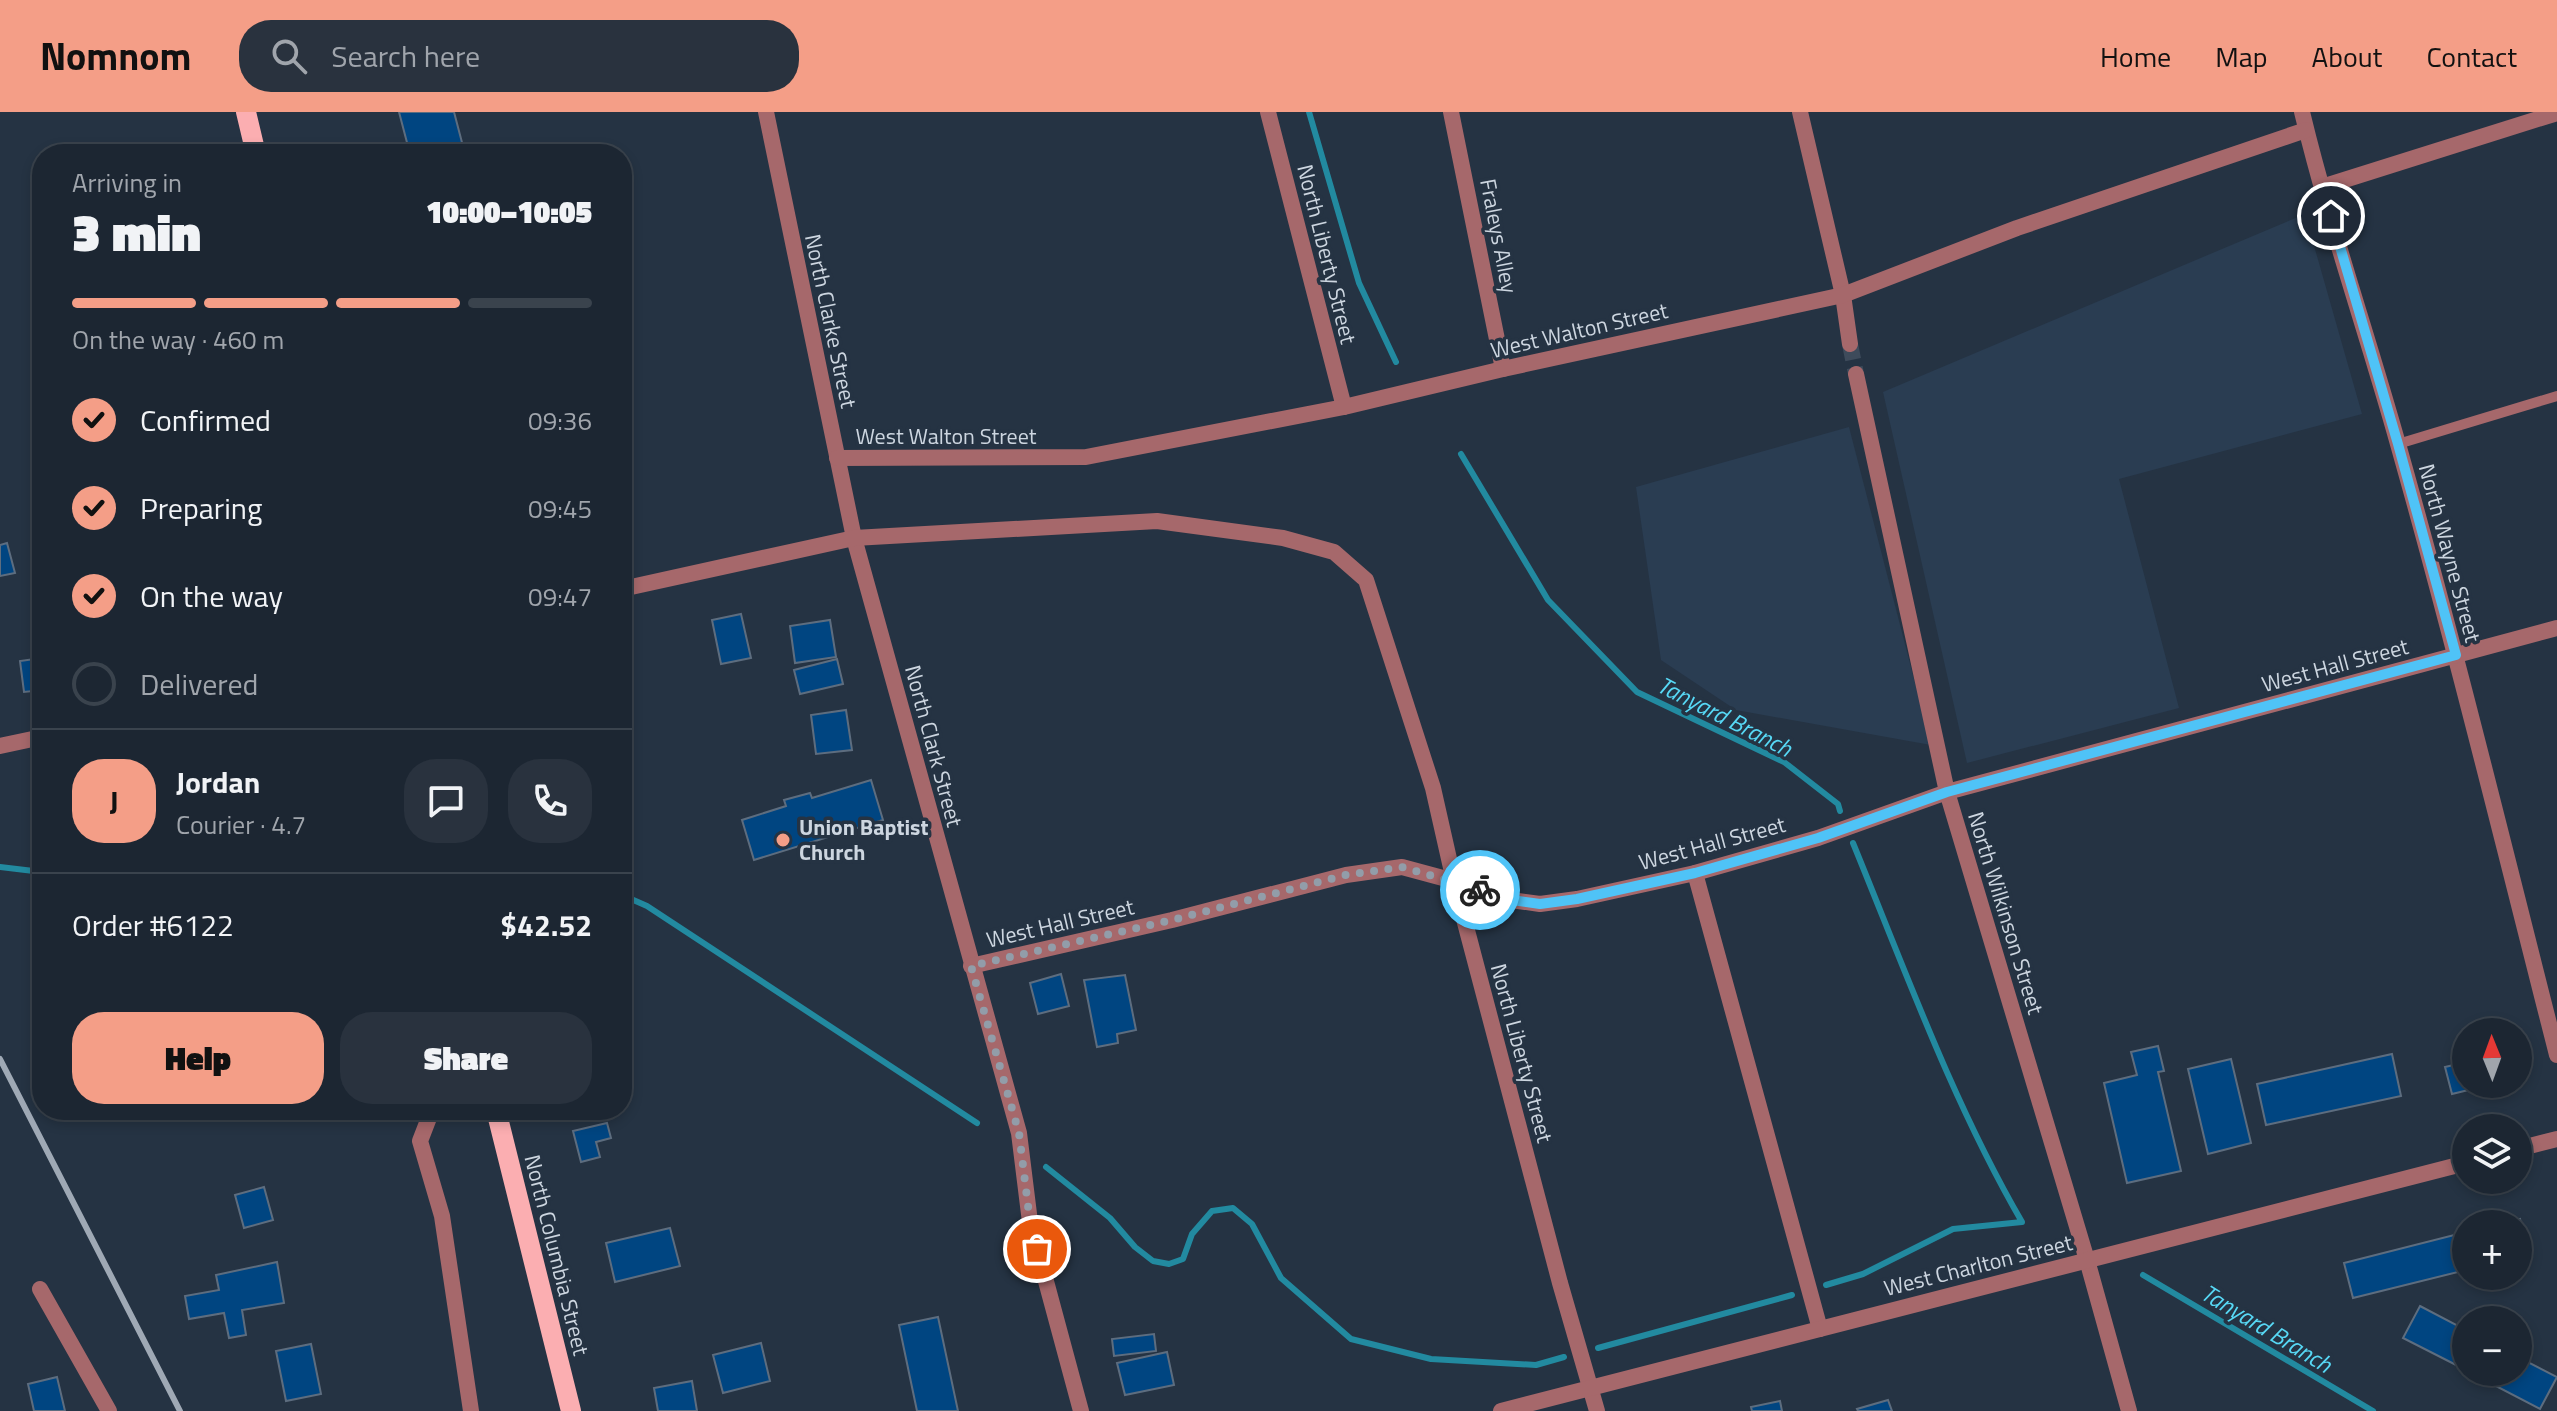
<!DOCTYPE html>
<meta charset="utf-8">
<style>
:root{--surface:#1c2632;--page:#29323e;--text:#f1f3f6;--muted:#a0a5ac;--line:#3a434d;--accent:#f49e87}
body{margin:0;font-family:"Titillium Web",sans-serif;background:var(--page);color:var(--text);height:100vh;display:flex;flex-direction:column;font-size:30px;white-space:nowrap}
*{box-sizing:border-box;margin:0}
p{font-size:26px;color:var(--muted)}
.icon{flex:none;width:44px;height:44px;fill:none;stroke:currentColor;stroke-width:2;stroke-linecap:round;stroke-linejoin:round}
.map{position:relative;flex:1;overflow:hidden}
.side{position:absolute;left:32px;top:32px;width:600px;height:976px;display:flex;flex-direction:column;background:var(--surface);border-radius:32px;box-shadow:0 4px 12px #0003,0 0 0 2px var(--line)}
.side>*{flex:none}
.needle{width:52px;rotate:359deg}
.tools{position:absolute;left:2452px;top:906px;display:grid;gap:16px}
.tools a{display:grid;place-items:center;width:80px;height:80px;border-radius:50%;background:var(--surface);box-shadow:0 4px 12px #0003,0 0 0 2px var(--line);font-size:40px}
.pin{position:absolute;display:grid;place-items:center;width:68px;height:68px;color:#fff;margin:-34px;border:4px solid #fff;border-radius:50%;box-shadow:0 2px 8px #0007}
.courier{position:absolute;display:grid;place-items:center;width:80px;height:80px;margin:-40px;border:6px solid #4fc3f7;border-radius:50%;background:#fff;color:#222;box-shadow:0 2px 10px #0007}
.head em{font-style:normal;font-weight:800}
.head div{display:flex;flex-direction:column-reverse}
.head{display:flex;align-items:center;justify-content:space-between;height:136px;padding:0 40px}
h1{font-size:52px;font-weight:800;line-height:60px}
.bar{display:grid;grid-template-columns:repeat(4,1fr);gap:12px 8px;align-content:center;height:96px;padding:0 40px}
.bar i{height:10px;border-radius:6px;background:var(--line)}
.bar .selected{background:var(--accent)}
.bar p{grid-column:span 4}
.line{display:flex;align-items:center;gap:20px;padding:0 40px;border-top:2px solid var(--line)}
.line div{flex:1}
.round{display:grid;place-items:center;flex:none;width:84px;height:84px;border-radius:32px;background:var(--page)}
ol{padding:0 40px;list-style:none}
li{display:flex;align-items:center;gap:24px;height:88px}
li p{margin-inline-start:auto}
li .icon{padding:8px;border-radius:50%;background:var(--accent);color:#111;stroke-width:4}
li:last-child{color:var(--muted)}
li i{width:44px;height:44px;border:4px solid var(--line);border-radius:50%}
.button{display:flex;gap:16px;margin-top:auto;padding:16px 40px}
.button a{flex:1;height:92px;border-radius:32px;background:var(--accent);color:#111;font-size:32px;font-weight:800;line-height:92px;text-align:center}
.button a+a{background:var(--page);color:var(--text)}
header{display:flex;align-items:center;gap:48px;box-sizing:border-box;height:112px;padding:0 40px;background:var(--accent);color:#111}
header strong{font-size:38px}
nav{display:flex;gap:44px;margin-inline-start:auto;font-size:28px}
.search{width:560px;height:72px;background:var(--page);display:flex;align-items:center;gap:20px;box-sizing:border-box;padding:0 28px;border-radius:32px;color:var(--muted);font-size:30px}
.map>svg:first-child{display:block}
</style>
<header>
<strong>Nomnom</strong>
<div class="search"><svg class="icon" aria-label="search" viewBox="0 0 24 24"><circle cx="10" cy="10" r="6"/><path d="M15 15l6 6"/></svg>Search here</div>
<nav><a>Home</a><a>Map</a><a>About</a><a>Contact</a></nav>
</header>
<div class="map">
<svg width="2557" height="1299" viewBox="0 0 2557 1299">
<rect width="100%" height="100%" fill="#253343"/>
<g fill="#2a3d52">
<path d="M2305,102L2362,302L2119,367L2179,596L1967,651L1883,280Z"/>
<path d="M1849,315L1931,633L1736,598L1661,548L1636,375Z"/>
</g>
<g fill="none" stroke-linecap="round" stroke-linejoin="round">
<g stroke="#228aa0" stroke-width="6">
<path d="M1309,0L1359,171L1396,250"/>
<path d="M1461,342L1548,488L1637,580L1784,650L1838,692L1840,699"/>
<path d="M0,755L42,760"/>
<path d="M622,783L647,794L977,1011"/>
<path d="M1046,1055L1110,1106L1135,1135L1153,1149L1169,1152L1183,1147L1192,1122L1212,1099L1233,1096L1252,1112L1281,1166L1351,1227L1431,1247L1536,1253L1564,1245"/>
<path d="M2143,1163L2373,1299"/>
<path d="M1826,1173L1863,1162L1953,1117L2022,1110C1953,991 1905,858 1853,731"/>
<path d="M1598,1236L1792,1183"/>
</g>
</g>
<g fill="#004581" stroke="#5d6d7f" stroke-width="2">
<path d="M399,0H454L465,42H410Z"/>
<path d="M7,431L15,461L0,464V433Z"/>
<path d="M741,502L751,546L721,552L712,508Z"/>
<path d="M830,508L836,545L795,551L790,514Z"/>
<path d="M42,546V578L24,580L20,549Z"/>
<path d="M837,547L843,572L800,582L794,558Z"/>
<path d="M846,598L852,638L816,642L811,603Z"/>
<path d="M871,668L883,708L754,748L742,708L786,694L784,688L810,681L812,686Z"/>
<path d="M1061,862L1069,894L1038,902L1030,871Z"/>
<path d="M1125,863L1136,918L1117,922L1118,931L1097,935L1084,868Z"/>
<path d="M2158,934L2164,959L2158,960L2181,1059L2127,1071L2104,971L2137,963L2131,940Z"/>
<path d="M2392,942L2401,984L2266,1013L2257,972Z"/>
<path d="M2231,947L2251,1031L2208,1042L2188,957Z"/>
<path d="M2466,950V972H2493L2452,982L2445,955Z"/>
<path d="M607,1011L611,1026L596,1030L600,1045L581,1050L573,1019Z"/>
<path d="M264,1075L273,1108L244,1116L235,1083Z"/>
<path d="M2520,1107L2529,1142L2518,1145V1112H2499Z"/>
<path d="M670,1116L680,1154L615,1170L606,1131Z"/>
<path d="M2466,1120V1158L2353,1186L2344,1151Z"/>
<path d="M277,1150L284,1191L242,1198L246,1223L229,1226L224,1201L189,1207L185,1184L219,1178L216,1163Z"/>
<path d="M2420,1194L2466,1218V1258L2403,1226Z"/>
<path d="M938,1205L958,1299H917L899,1213Z"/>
<path d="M1154,1222L1156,1239L1114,1244L1112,1227Z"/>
<path d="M761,1231L770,1269L723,1281L713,1243Z"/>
<path d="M311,1232L321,1282L286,1289L276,1239Z"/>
<path d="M1167,1240L1174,1273L1125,1283L1117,1251Z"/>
<path d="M2518,1245L2557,1265L2540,1297L2469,1260H2518Z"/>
<path d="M57,1265L65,1299H34L28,1272Z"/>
<path d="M692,1269L697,1299H658L654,1276Z"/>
<path d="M1888,1288L1892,1299H1858L1857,1297Z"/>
<path d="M1780,1289L1782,1299H1752L1751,1295Z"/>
</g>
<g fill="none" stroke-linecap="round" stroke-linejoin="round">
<path stroke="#3e4b5b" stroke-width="16" stroke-dasharray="16 8" stroke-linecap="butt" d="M1850,232L1856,262"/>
<path stroke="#a6686b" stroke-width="10" d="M2398,332L2557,284"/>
<g stroke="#a6686b" stroke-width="16">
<path d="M766,0L854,426L1019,1021L1030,1110L1081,1299"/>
<path d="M1268,0L1344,295"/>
<path d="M1451,0L1503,257"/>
<path d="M1800,0L1843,183L1850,232"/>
<path d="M2302,0C2329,112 2367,221 2398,332C2455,534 2505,739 2557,943"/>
<path d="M2322,75L2557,1"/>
<path d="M1856,262L1947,680L2087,1148L2129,1299"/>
<path d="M837,346L1086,345L1344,295L1503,257L1843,183L2017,116L2306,18"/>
<path d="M622,477L854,426L1157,409L1283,426L1334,440L1366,468L1433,676L1454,769L1560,1171L1597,1299"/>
<path d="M0,634L42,625"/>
<path d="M1695,761L1820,1217"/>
<path d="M971,854L1172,808L1346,763L1402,755L1454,769L1504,787L1540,792L1577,787L1695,761L1818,726L1947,680L2557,516"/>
<path d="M432,998L420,1029L442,1104L471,1299"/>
<path d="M2518,1037L2557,1027"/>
<path d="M40,1177L109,1299"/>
<path d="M1501,1299L2466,1051"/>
</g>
<g stroke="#fbaeb1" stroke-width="20">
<path d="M246,0L256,42"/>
<path d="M496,998L571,1299"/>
</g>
<path stroke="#9fa9b5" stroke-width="6" d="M0,947L180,1299"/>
</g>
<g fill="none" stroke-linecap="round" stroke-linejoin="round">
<path stroke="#929da9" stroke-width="8" stroke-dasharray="0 14.4" d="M1037,1137L1030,1110L1019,1021L971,854L1172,808L1346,763L1402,755L1480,778"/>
<path stroke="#4fc3f7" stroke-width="10" d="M1480,778L1504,787L1540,792L1577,787L1695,761L1818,726L1947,680L2456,543L2398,332L2331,104"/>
</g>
<circle fill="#f49e87" stroke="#253343" stroke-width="3" cx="783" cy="728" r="8"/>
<g text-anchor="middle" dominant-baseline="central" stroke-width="7" stroke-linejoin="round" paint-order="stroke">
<g font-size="22" fill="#cdd6e0" stroke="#253343">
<text transform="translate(1499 124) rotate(79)">Fraleys Alley</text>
<text transform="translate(1327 142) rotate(76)">North Liberty Street</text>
<text transform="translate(831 209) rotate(78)">North Clarke Street</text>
<text transform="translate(1579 218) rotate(-13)">West Walton Street</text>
<text x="946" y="324">West Walton Street</text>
<text transform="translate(2450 441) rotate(75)">North Wayne Street</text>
<text transform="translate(2335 553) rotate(-15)">West Hall Street</text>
<text transform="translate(934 634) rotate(75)">North Clark Street</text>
<text transform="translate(1712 731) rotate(-15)">West Hall Street</text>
<text transform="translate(2006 801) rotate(73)">North Wilkinson Street</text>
<text transform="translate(1060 811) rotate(-13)">West Hall Street</text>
<text transform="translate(1522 941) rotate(75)">North Liberty Street</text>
<text transform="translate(557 1143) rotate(76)">North Columbia Street</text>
<text transform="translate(1978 1153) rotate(-14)">West Charlton Street</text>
</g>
<g font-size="22" font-weight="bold" fill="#cdd6e0" stroke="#253343" text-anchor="start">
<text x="799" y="715">Union Baptist<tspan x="799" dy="25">Church</tspan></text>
</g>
<g font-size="24" font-style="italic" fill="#57d8f5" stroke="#253343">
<text transform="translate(1725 604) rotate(27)">Tanyard Branch</text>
<text transform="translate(2267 1216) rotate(31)">Tanyard Branch</text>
</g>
</g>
</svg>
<div class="tools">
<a><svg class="needle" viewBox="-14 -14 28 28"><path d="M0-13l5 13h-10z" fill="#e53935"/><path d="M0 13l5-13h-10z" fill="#a0a5ac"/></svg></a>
<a><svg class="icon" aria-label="layers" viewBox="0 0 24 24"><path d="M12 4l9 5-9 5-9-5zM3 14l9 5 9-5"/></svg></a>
<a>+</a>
<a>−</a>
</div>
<div class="pin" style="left:1037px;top:1137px;background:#ea580c"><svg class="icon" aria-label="bag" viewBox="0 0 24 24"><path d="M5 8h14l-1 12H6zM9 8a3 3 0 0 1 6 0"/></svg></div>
<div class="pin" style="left:2331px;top:104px;background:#1f2937"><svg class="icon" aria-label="home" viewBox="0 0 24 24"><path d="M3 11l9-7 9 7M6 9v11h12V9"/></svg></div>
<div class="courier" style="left:1480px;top:778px"><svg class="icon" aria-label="bike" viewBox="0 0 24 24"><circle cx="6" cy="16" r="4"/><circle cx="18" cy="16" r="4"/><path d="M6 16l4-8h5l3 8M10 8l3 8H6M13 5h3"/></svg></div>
<section class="side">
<div class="head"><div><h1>3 min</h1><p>Arriving in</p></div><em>10:00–10:05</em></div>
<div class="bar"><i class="selected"></i><i class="selected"></i><i class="selected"></i><i></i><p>On the way · 460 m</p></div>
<ol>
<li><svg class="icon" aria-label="check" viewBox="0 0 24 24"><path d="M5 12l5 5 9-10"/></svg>Confirmed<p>09:36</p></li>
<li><svg class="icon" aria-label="check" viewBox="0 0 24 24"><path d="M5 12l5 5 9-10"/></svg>Preparing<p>09:45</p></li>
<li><svg class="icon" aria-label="check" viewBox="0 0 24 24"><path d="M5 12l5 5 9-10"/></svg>On the way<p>09:47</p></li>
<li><i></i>Delivered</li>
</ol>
<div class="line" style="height:144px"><b class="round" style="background:var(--accent);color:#111">J</b><div><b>Jordan</b><p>Courier · 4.7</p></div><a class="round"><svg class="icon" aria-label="chat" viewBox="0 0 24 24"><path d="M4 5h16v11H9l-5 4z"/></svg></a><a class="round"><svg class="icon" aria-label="phone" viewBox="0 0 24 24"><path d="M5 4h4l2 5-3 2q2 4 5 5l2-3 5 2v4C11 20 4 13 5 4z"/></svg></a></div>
<div class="line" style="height:104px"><div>Order #6122</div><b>$42.52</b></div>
<div class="button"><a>Help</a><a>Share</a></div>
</section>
</div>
